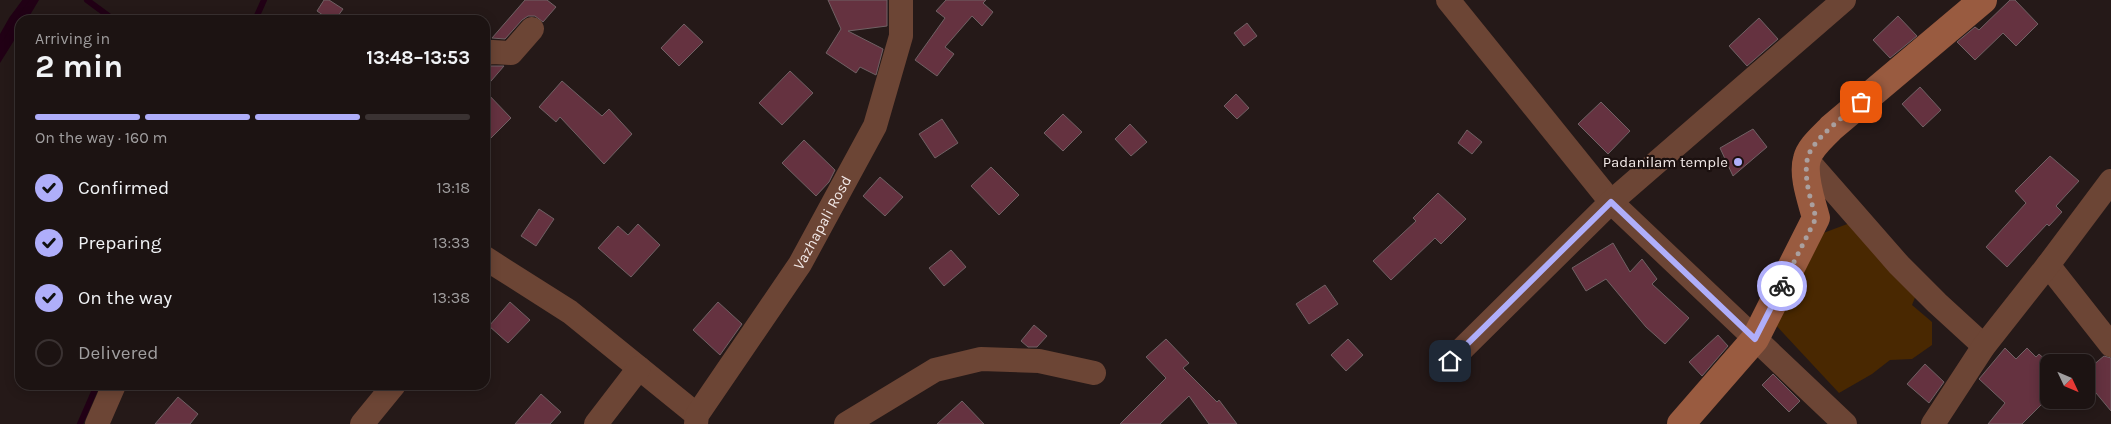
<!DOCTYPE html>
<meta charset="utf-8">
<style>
:root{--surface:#1c1312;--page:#251c1b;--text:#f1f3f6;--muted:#a09e9f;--line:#3a3232;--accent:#afaefa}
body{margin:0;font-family:Karla,sans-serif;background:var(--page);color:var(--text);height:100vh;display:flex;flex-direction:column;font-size:19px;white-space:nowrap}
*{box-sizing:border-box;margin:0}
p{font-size:16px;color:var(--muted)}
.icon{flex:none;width:28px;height:28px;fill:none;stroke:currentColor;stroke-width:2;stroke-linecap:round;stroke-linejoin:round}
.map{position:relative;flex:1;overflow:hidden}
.drawer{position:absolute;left:15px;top:15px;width:475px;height:375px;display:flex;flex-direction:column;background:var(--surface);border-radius:15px;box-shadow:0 2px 12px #0003,0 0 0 1px var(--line)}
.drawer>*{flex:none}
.needle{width:32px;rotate:134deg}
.tools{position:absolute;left:2040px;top:354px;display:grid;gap:10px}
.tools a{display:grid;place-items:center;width:55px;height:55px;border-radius:10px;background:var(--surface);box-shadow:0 2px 12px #0003,0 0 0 1px var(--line);font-size:25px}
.pin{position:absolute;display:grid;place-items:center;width:42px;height:42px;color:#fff;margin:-21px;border-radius:10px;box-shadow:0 2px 8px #0006}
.courier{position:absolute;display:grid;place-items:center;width:50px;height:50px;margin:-25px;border:4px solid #afaefa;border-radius:50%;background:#fff;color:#222;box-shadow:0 1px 6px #0007}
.headline em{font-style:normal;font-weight:700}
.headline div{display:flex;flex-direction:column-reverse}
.headline{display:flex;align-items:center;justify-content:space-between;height:85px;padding:0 20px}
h1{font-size:32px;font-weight:700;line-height:38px}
.bar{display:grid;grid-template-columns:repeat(4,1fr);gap:8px 5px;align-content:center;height:60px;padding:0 20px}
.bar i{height:6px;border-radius:4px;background:var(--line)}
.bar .selected{background:var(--accent)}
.bar p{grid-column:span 4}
ol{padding:0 20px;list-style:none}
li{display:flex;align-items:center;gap:15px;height:55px}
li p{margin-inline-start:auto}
li .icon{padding:5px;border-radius:50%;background:var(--accent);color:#111;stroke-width:4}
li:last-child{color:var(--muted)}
li i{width:28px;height:28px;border:2px solid var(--line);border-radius:50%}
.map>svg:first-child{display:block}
</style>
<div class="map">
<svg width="2111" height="424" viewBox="0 0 2111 424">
<rect width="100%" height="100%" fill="#251918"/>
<path fill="#492801" d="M1850,223L1916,295L1912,305L1932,322V345L1912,359L1890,360L1872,374L1839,393L1772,321L1818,235Z"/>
<path fill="#210015" d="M25,0H39L27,20H20V31L0,63V42Z"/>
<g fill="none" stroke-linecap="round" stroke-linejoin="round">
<g stroke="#210015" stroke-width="6">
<path d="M87,0L114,20"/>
<path d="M255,20L264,0"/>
<path d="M0,40L12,19L26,0"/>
<path d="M80,424L97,385"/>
</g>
</g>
<g fill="#653240" stroke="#706164">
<path d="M324,0H329L343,9L335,20H330L317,11Z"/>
<path d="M525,0H547L556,7L543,22L535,16H528L522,20L505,39L492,38Z"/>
<path d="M828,0H887V26L848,31L883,49L876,75L860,67L856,73L826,53L841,29Z"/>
<path d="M946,0H986L983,3L993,12L982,26L972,16L945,47L954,54L937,76L915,60L945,18L936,11Z"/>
<path d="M2010,0H2015L2038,24L2016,46L2003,33L1975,60L1957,42L1975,27L1979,30Z"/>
<path d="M1898,16L1917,36L1890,58L1873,40Z"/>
<path d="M1759,18L1778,39L1747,66L1729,46Z"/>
<path d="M1247,23L1257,36L1244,46L1234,33Z"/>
<path d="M684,24L703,42L679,66L661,48Z"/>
<path d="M485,66H504L485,88Z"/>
<path d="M790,71L813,93L782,125L759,103Z"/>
<path d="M562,81L602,116L609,109L632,134L604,164L560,117L556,122L539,107Z"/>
<path d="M1920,87L1941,110L1923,127L1902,104Z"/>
<path d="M485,91L511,118L485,144Z"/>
<path d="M1236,94L1249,108L1237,119L1224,106Z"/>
<path d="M1601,102L1630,131L1608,154L1578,124Z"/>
<path d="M1063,114L1082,132L1063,151L1044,133Z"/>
<path d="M942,119L958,143L935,158L919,134Z"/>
<path d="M1130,124L1147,142L1131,156L1115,139Z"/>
<path d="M1753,129L1767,147L1733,176L1720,148Z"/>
<path d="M1467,130L1482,142L1472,154L1458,143Z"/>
<path d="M804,140L835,170L829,182L816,196L782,163Z"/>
<path d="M2050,156L2079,181L2056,206L2062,212L2049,226L2047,224L2007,267L1986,247L2026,203L2015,191Z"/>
<path d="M991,167L1019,195L999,215L971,186Z"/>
<path d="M880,177L903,197L885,216L863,196Z"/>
<path d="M1438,193L1466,219L1441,244L1435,238L1391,280L1373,261L1416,221L1413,218Z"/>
<path d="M539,209L554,219L536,246L521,236Z"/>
<path d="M638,224L660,245L631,277L598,248L618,226L628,235Z"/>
<path d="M1613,243L1630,272L1642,259L1657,279L1652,284L1689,318L1665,344L1646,327L1606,279L1586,291L1572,268Z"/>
<path d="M951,250L966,267L944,286L929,268Z"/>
<path d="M1325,285L1338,304L1309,324L1296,304Z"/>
<path d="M510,302L530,320L508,343L489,326Z"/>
<path d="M718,302L742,324L720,355L693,330Z"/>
<path d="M1034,325L1047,336L1037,347H1028L1021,341Z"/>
<path d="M1718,335L1728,346L1702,376L1689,362Z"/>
<path d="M1166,339L1189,363L1183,368L1217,402L1219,400L1237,424H1209L1189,396L1160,424H1120L1166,378L1146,357Z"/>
<path d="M1348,339L1363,355L1346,371L1331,355Z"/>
<path d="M2005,348L2016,359L2027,348L2036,357L2039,354L2049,363V397L2022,424H1988L2005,403L1979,379Z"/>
<path d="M2104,356L2111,358V411L2086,381V371Z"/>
<path d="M1925,364L1944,382L1929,403L1907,384Z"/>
<path d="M1773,374L1800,401L1789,412L1762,385Z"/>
<path d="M541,394L561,412L550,424H515Z"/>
<path d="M178,397L198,414L190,424H155Z"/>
<path d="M962,401L984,424H937Z"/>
</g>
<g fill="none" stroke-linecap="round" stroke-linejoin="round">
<g stroke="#6c4535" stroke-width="24">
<path d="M1448,0L1611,202L1845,424"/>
<path d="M485,53L493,52L511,53L532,29"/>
<path d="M1807,160L1899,265L1937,303L1984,346"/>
<path d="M485,258L570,312L697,415"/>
<path d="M2048,265L2111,345"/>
<path d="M1450,361L1611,202L1844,0"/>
<path d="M97,424L114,385"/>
<path d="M362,424L394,385"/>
<path d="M596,424L639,368"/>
<path id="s1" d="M696,424L697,415L800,264L875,126L901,36V0"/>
<path d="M846,424L935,370L981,359L1039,361L1094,373"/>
<path d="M1933,424L1984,346L2048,265L2111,181"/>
</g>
<path stroke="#995b40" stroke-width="28" d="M1681,424L1755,339L1816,218C1812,202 1802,176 1807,159C1810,147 1823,137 1831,128L1983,0"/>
</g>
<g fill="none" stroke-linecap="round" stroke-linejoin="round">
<path stroke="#aaa09f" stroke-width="5" stroke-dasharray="0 9" d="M1782,286L1816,218C1811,200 1804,181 1807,161C1809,141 1846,115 1861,102"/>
<path stroke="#afaefa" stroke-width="6" d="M1450,361L1611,202L1755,339L1782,286"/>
</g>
<circle fill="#afaefa" stroke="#1b100f" stroke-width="2" cx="1738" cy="162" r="5"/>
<g text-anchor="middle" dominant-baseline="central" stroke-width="4.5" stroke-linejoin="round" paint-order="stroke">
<g font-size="15" fill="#f2e9e8" stroke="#1b100f" text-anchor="end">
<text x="1728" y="162">Padanilam temple</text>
</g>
<g font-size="15" fill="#f2e9e8" stroke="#1b100f">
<text stroke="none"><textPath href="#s1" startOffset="239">Vazhapali Rosd</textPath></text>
</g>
</g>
</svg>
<div class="tools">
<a><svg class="needle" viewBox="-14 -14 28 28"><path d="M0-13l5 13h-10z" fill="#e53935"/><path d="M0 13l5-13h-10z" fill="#a09e9f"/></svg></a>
</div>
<div class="pin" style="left:1861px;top:102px;background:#ea580c"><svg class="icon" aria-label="bag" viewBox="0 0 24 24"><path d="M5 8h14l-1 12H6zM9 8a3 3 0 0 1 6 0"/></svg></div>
<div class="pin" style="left:1450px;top:361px;background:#1f2937"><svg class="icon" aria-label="home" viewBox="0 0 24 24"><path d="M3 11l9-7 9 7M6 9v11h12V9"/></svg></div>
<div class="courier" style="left:1782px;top:286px"><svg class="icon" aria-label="bike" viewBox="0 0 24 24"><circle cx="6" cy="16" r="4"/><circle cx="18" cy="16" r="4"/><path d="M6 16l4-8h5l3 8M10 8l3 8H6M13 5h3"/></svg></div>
<section class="drawer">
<div class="headline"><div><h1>2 min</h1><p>Arriving in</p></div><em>13:48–13:53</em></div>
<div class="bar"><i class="selected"></i><i class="selected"></i><i class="selected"></i><i></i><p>On the way · 160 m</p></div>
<ol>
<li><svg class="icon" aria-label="check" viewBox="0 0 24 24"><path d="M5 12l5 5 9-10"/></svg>Confirmed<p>13:18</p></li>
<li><svg class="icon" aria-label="check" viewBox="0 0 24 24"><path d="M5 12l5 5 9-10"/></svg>Preparing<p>13:33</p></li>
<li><svg class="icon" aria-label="check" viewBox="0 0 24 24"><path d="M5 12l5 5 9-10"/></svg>On the way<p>13:38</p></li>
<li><i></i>Delivered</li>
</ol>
</section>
</div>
